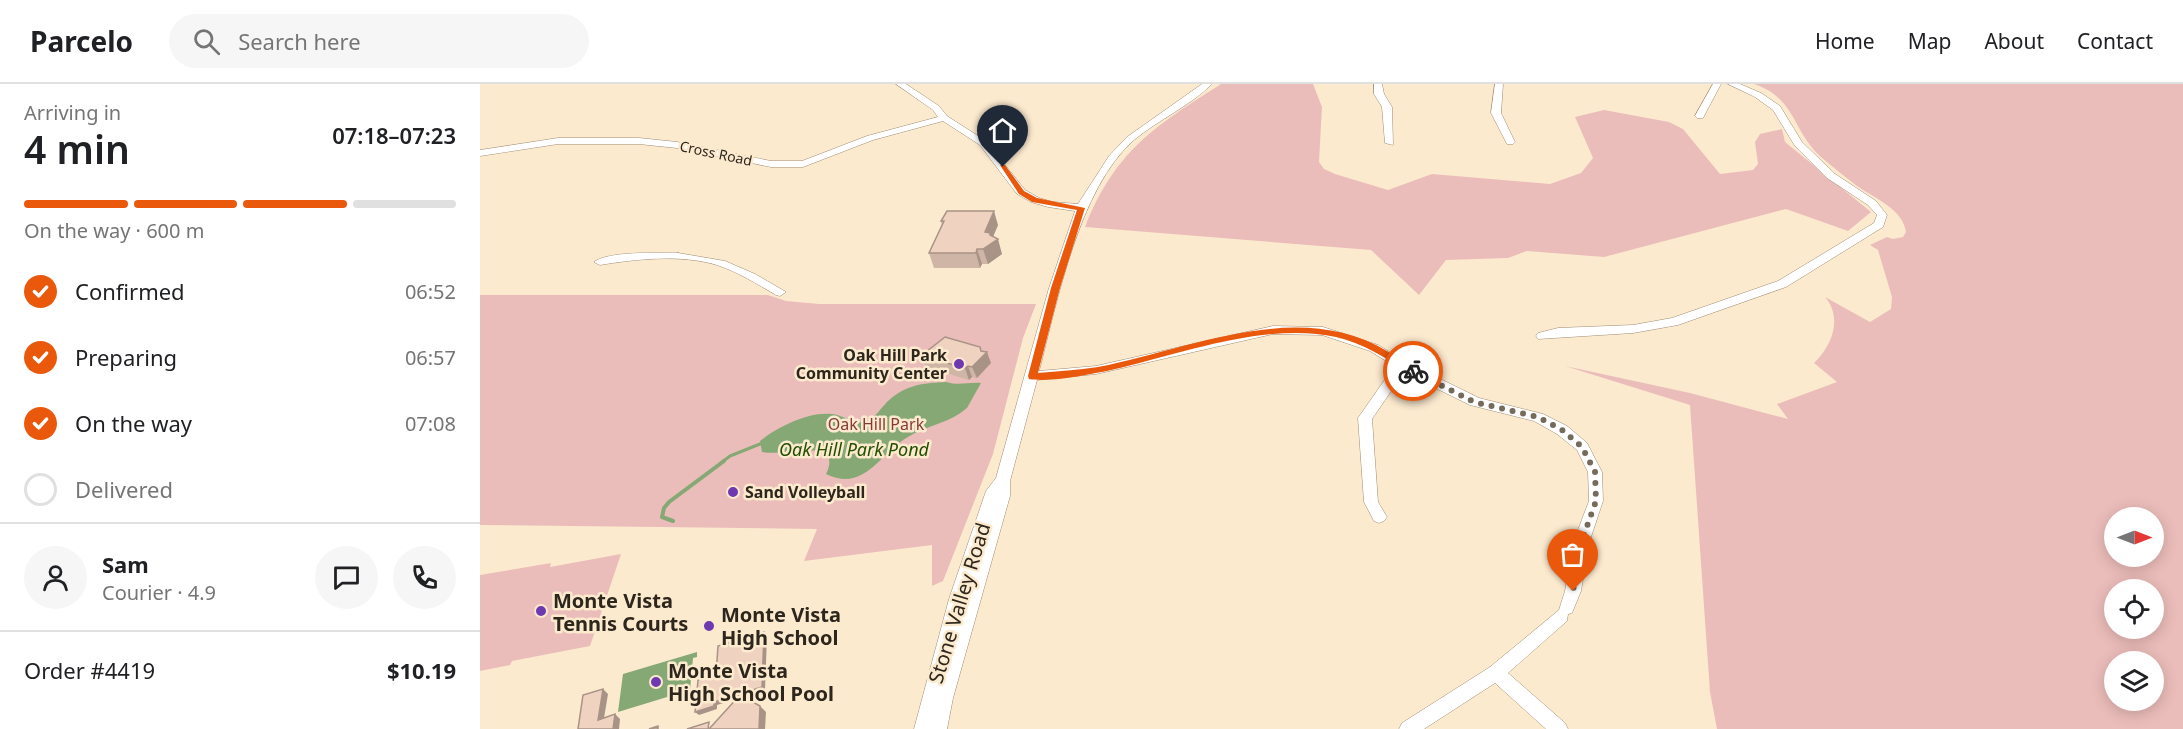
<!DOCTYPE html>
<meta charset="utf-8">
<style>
:root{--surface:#fff;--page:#f6f6f6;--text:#202124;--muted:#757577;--line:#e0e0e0;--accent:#ea580c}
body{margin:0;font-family:"Noto Sans",sans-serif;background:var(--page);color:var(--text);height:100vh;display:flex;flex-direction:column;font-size:22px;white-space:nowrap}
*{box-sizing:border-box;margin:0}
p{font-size:20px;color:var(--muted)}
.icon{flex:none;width:33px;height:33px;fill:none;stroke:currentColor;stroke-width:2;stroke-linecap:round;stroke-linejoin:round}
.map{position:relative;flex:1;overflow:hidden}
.drawer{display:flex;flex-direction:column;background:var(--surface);width:480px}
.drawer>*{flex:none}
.needle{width:39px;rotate:90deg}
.buttons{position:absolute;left:1624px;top:423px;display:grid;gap:12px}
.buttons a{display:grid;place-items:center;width:60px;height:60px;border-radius:50%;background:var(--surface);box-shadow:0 3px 15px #0003;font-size:30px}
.pin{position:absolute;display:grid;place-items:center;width:51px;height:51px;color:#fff;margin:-62px -26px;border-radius:50% 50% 50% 0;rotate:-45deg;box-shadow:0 0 6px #0007}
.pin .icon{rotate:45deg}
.courier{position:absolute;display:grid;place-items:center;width:60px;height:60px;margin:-30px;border:4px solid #ea580c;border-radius:50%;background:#fff;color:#222;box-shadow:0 2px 8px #0007}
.overview em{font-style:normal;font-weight:600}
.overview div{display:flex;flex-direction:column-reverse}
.overview{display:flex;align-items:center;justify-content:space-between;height:102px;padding:0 24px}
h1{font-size:39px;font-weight:600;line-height:45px}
.bar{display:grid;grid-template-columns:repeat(4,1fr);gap:9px 6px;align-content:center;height:72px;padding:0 24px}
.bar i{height:8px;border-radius:4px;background:var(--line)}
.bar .current{background:var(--accent)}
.bar p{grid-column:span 4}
.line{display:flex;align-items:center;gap:15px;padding:0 24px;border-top:2px solid var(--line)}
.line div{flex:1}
.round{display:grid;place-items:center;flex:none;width:63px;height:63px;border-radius:32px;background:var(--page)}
ol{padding:0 24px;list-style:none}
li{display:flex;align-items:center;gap:18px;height:66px}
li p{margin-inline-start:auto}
li .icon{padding:6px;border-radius:50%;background:var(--accent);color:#fff;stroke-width:4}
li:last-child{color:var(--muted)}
li i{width:33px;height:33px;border:3px solid var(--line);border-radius:50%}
header{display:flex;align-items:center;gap:36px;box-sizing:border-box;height:84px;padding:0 30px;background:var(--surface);border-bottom:2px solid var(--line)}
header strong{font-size:28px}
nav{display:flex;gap:33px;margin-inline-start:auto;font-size:21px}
.search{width:420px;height:54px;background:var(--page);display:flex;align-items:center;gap:15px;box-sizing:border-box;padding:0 21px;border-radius:33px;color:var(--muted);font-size:22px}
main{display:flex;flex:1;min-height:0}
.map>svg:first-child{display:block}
</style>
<header>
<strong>Parcelo</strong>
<div class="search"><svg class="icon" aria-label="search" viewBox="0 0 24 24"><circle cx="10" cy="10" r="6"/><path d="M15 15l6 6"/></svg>Search here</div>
<nav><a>Home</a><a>Map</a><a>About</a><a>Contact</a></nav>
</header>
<main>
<section class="drawer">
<div class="overview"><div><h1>4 min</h1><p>Arriving in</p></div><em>07:18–07:23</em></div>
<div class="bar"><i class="current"></i><i class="current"></i><i class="current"></i><i></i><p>On the way · 600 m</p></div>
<ol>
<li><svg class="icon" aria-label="check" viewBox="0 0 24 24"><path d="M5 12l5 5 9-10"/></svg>Confirmed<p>06:52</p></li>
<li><svg class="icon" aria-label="check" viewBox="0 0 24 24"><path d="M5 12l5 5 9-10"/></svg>Preparing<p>06:57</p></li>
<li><svg class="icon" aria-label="check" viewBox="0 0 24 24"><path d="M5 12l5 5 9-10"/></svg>On the way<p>07:08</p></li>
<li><i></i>Delivered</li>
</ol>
<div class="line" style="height:108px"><a class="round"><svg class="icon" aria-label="person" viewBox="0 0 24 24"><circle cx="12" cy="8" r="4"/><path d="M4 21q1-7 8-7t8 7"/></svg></a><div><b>Sam</b><p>Courier · 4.9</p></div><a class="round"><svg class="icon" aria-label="chat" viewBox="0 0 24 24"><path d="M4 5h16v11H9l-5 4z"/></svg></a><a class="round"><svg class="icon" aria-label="phone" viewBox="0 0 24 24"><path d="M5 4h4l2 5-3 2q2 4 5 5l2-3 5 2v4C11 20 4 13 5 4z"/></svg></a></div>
<div class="line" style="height:78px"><div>Order #4419</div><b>$10.19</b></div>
</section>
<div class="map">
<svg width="1703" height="645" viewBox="0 0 1703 645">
<rect width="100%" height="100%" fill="#fceacf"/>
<g fill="#ebbdba" fill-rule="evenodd">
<path d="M741,0H833L842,23L839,78L844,85L855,90L908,106L952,90L1070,100L1101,89L1113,74L1095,33L1124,26L1189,38L1203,45L1240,90L1273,86L1278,80L1275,58L1280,50L1302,45L1305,58L1391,128L1368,147L1306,125L1124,173L1047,167L1028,174L966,176L939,211L891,166L605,143C635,67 675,42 741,0Z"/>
<path d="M1274,0H1703V645H1237L1230,608L1210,321L1085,282L1210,309L1308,335L1297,320L1357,298L1334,279C1352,262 1363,234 1345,213L1390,238L1411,225L1412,213L1398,166L1390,161L1407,153L1413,155L1423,153L1426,148C1423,125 1394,114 1377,102C1365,93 1353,83 1341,73C1312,47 1316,14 1274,0ZM1635,434H1674V472H1635ZM1635,506H1674V544H1635ZM1635,578H1674V616H1635Z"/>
<path d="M0,211H288L306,217L339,220H556L543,254L513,370L463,497L452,502V461L324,477L337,445L0,441Z"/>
<path d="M141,470L110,562L32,577L30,581L0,587V491L71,479L70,483Z"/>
</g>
<g fill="#85a874">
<path d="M466,298C479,302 488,298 501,299L487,324L479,330C463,340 444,343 428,353C400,369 384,409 346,390C365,351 299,373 282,368L280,357C297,343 329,327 352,330C365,331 373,342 387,337C396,333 401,324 407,318C425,301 442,299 466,298Z"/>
<path d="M217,568V573L213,574L210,606L138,628L143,590Z"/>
</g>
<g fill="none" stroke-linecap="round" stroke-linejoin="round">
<path stroke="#85a874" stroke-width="3" d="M242,378L250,372L280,360"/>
<path stroke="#85a874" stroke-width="4" d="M193,437L182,433L184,424L189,418L244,377"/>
<g stroke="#9d8d74" stroke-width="1">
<g id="minor">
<path d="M416,0H426L459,22L467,32L506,57L545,106L559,114L573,118L598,120L629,72L647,53L722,0H732C710,22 678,36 654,56C599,104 577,218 559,287L616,282L793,242L843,243L898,261L928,279L999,314L1063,330L1087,342L1107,359L1122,388L1123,417L1109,459L1101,507L1092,529L1088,530L1087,537L1028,589L1085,639L1088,645H1066L1015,599L944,645H919L922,639L1010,583L1079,526L1085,507L1093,459L1109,417L1108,388L1097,366L1077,350L1054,337L990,321L929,291L916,300L892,335L898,418L907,433L904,437L899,439L894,437L884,418L878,334L906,294L919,285L890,267L842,251L793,250L616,290L557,296L530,397V412L473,614L467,645H434L469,515L506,407L516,394L569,204L595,127L568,123L551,118L537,110L500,61L463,37L393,56L323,83H291L197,64L159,60H78L0,72V66L78,54H159L197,58L291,77H322L387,52L458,33L453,26Z"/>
<path d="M894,0H902L904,10L912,23L913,61L905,59L902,23L894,10Z"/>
<path d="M1015,0H1023L1021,29L1035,58L1033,60H1027L1011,29Z"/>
<path d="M1233,0H1241L1223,34H1217L1215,32Z"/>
<path d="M1248,0H1260L1281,9L1300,22L1322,58L1355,90L1396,117L1407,131L1403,143L1306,203L1198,241L1153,249L1058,255L1056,252L1058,249L1078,244L1153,241L1192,234L1298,197L1394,139L1397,131L1388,121L1347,94L1315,62L1293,26L1275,13Z"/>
<path d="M198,169L245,177L275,190L306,208L300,212L296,211C277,200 258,188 237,181C201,170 156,175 120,181L114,178C128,167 179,169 198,169Z"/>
</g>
</g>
<use href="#minor" fill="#fff" fill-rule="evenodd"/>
</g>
<g fill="#ceb5a5">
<path d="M461,137L518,141L513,153L522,170L508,180H502L500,184H454L449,169L462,142Z"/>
<path d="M501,267L511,279L497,294L492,293L489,296L446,283L441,272Z"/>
</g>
<g fill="#a89386">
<path d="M514,127L518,141L512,155H518L522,170L508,180L503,165L505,148Z"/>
<path d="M497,165L502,180L500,184L496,169Z"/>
<path d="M507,268L511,279L497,294L492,283Z"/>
<path d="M488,282L492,293L489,296L485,284Z"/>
<path d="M284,548L287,552L285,606L237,621V625L219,631L215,628L234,618Z"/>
<path d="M123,605L128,610L123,640L118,636Z"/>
<path d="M280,622L286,628L285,645H279Z"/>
<path d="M135,630L140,635L139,645H133Z"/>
</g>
<g fill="#f0d2c0" stroke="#a89386" stroke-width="1.5">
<path d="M467,127H514L505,148L510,149V151L518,155L503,165H497L496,169H449L464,137H461Z"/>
<path d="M465,253L500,263L501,267L507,268L492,283L488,282L485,284L441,272Z"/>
<path d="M284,548L282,603L234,618V622L215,628L218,596L236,591L238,562Z"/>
<path d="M123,605L118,636L135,630L133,645H98L103,611Z"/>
<path d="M260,611L280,622L279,645H229Z"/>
<path d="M229,638L228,645H207Z"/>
<path d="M178,642V645H169Z"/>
</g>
<path fill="#ea580c" d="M520,81H525L544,107L557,114L605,124L580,204L558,289C578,287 598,286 618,283C711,265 818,214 907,267C917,273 930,279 938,287L933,290L930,289C907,275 883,259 856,253C789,238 706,268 640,284C618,289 571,299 549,295L548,292L571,204L597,126L552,118L539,110Z"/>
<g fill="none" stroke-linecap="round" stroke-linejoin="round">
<path stroke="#756b5b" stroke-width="6" stroke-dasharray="0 10.8" d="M933,287L994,318L1058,333L1082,346L1102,363L1115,388L1116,417L1101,459L1093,507"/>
</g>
<g fill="#6e39b0" stroke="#fceacf" stroke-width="2">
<circle cx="479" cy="280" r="6"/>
<circle cx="253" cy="408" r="6"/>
<circle cx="61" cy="527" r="6"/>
<circle cx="229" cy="542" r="6"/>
<circle cx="176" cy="598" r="6"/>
</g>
<g text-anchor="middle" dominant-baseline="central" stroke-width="5" stroke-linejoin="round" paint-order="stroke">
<g font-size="14" fill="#2d261c" stroke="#fceacf">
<text transform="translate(236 69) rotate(12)">Cross Road</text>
</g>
<g font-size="16" font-weight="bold" fill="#2d261c" stroke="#fceacf" text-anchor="end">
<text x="467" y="271">Oak Hill Park<tspan x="467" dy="18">Community Center</tspan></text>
<text x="265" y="408" text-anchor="start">Sand Volleyball</text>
</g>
<g font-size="16" fill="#8a3836" stroke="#fceacf">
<text x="396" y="340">Oak Hill Park</text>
</g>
<g font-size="18" font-style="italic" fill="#234f00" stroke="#fceacf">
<text x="374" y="365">Oak Hill Park Pond</text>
</g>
<g font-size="20" font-weight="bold" fill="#2d261c" stroke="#fceacf" text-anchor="start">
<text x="73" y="516">Monte Vista<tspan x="73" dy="23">Tennis Courts</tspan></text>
<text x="241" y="530">Monte Vista<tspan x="241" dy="23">High School</tspan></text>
<text x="188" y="586">Monte Vista<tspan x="188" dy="23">High School Pool</tspan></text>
</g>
<g font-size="20" fill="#2d261c" stroke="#fceacf">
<text transform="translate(479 519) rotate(-73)">Stone Valley Road</text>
</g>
</g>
</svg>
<div class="buttons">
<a><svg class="needle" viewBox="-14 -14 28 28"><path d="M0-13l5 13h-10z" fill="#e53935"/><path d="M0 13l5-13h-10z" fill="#757577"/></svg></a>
<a><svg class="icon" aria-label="locate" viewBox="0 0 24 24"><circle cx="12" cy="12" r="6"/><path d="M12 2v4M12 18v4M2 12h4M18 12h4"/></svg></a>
<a><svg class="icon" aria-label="layers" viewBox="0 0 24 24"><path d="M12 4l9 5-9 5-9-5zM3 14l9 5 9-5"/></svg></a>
</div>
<div class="pin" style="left:1093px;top:507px;background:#ea580c"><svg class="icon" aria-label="bag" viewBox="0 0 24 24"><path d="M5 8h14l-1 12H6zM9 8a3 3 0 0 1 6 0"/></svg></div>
<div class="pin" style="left:523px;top:83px;background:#1f2937"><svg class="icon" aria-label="home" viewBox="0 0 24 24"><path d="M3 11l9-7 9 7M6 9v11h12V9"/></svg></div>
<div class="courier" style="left:933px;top:287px"><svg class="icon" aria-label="bike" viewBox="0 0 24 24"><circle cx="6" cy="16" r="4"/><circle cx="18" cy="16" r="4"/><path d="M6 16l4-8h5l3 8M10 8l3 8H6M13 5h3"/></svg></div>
</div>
</main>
